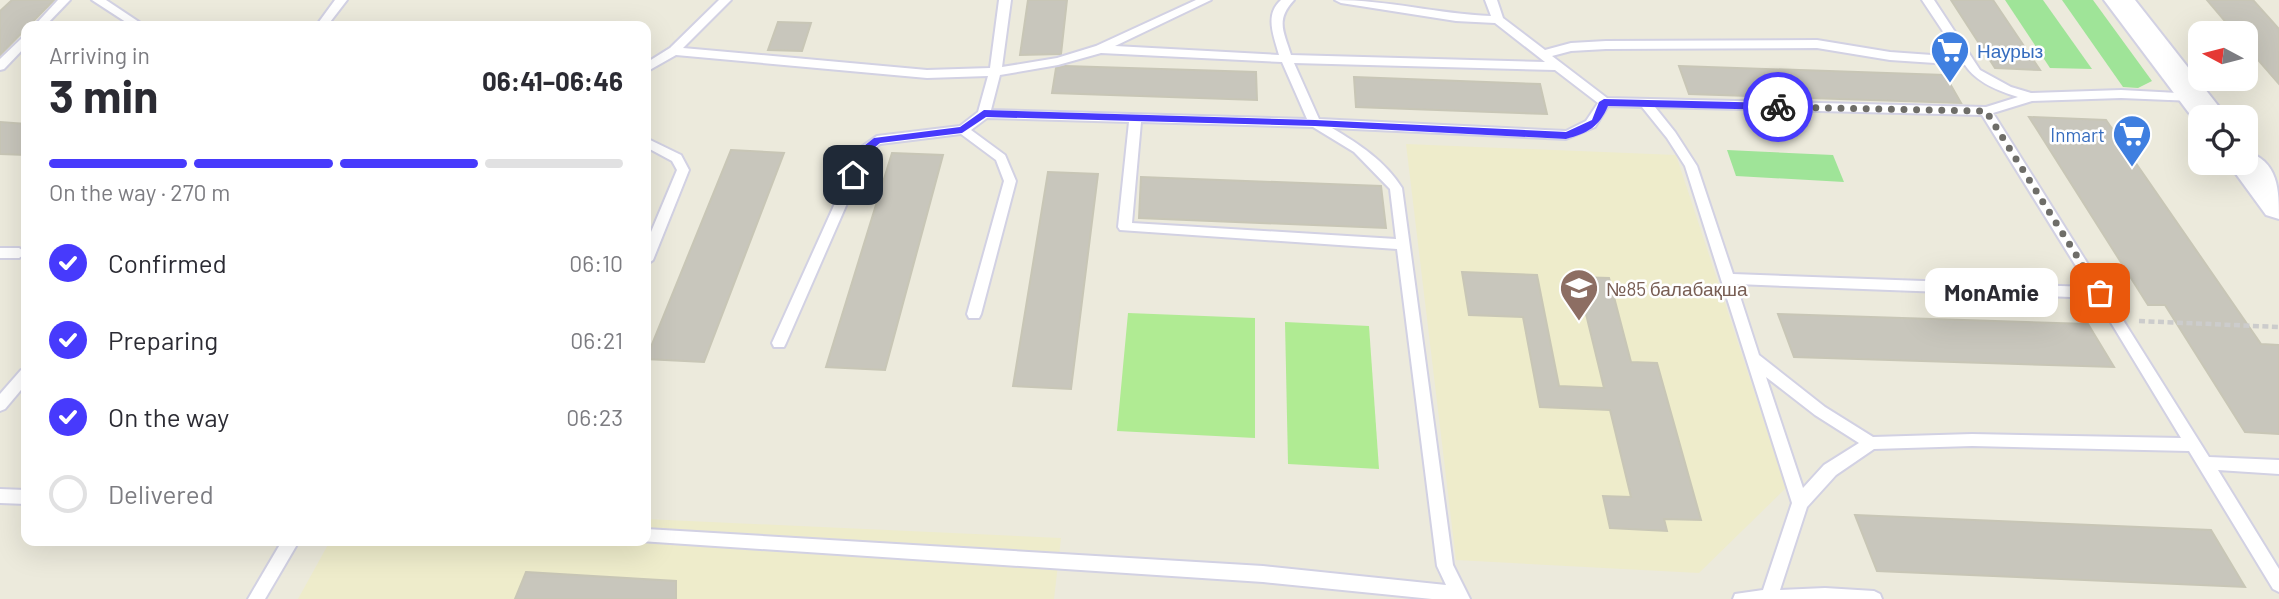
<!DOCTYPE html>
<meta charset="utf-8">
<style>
:root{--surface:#fff;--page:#f2f2f3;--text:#2b2b33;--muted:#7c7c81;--line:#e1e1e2;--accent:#473afc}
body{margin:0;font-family:Barlow,sans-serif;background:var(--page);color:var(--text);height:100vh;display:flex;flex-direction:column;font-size:26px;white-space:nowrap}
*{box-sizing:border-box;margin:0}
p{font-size:23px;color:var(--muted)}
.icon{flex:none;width:38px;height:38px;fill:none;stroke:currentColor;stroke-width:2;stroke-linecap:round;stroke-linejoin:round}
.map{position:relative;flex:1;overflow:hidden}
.sheet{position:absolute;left:21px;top:21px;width:630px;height:525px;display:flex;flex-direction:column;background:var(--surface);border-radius:14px;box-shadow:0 7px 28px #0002}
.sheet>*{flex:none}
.needle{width:46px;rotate:277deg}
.controls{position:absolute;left:2188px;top:21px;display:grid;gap:14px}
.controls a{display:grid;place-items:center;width:70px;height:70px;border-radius:14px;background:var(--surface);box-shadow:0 7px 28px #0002;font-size:35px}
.pin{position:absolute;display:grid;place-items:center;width:60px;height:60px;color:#fff;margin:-30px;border-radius:14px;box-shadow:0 4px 10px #0006}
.courier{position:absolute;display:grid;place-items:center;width:70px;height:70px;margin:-35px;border:5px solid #473afc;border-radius:50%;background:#fff;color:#222;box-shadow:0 2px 9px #0007}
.bubble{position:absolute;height:49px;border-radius:14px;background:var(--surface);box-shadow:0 7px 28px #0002;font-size:23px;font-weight:700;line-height:49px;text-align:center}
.overview em{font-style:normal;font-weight:700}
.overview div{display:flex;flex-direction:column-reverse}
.overview{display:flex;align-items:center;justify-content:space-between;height:119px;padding:0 28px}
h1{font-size:46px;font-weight:700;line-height:52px}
.bar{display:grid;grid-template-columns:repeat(4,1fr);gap:10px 7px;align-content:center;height:84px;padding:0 28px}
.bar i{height:9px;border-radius:5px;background:var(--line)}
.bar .selected{background:var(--accent)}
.bar p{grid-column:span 4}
ol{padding:0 28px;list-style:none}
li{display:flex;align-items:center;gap:21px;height:77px}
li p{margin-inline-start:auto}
li .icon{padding:7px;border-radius:50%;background:var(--accent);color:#fff;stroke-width:4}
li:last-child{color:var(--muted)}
li i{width:38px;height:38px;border:4px solid var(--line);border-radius:50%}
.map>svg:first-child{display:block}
</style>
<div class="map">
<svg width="2279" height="599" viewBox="0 0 2279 599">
<rect width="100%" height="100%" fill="#eceadc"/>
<g fill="#eeeccb">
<path d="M1406,144L1676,155L1786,488L1699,573L1456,560Z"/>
<path d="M646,519L1061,538L1054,599H298L330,541H646Z"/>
</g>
<g fill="#9fe498">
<path d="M2005,0H2043L2092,69L2050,68Z"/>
<path d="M2062,0H2093L2152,81L2138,88L2123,87Z"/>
<path d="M1727,150L1833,155L1844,182L1736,176Z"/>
</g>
<g fill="#b0eb93">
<path d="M1128,313L1255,318V438L1117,431Z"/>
<path d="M1285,322L1369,326L1379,469L1288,464Z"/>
</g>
<g fill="#c8c6bc" stroke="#c8c6b6" stroke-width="2">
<path d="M12,0H54L0,55V11Z"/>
<path d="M1028,0H1067L1061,54L1020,55Z"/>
<path d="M1951,0H1993L2040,70L1995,68Z"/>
<path d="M2207,0H2253L2279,29V84L2245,45V33H2235Z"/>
<path d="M778,22L811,23L802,51L768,50Z"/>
<path d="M1065,66L1256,72L1257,100L1052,93L1056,68Z"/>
<path d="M1679,66L1945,75L1961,103L1689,94Z"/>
<path d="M1354,77L1540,84L1547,114L1356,107Z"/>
<path d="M2029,117L2106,120L2261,344L2279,345V434L2245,432L2165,305H2148Z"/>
<path d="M0,122L26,124V155L0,154Z"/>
<path d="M731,150L784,153L704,362L646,359Z"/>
<path d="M892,153L943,155L885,370L826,367Z"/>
<path d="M1048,172L1098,174L1071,389L1013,386Z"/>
<path d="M1141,177L1381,186L1386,228L1139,218Z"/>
<path d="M1462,272L1537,275L1559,386L1604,388L1577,277L1609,278L1631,362L1657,363L1701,520L1664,519L1667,531L1610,528L1603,496L1631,497L1610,410L1540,407L1523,317L1469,315Z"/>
<path d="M1778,314L2088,324L2114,367L1794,357Z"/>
<path d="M1855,515L2211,530L2245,587L1877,571Z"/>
<path d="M526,572L676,581V599H515Z"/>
</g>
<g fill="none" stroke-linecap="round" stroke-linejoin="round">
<g stroke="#d2d1e3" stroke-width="4">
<g id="service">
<path d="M58,0H70L45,26H34Z"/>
<path d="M92,0H106L145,26H132Z"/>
<path d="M335,0H347L327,26H316Z"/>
<path d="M719,0H731L683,48L927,70L990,68L999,0H1011L1002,67L1057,58L1096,46L1196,0H1211L1115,46L1279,55C1274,36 1264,15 1281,0H1294C1275,20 1284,32 1291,55L1545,62L1495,23L1456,21L1341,3L1335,0C1388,0 1439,14 1491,16L1485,0H1497L1503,18L1545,50L1571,43L1606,41L1817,40L1890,52L1960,57L1922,0H1934L1980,70L2011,87L2031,93L2121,90L2197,94L2199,97L2197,100L2193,101L2121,98L2032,101L1993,113L2209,457L2279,460V474L2218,470L2279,569V592L2273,589L2189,451L1972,446L1874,449L1836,475L1807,507L1780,590L1825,588L1874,591L1880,594L1882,599H1733L1735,594L1763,590L1792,503L1685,166L1667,138L1642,107L1608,106L1595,127L1566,139L1332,128C1359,144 1385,161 1402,188L1453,565L1470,599H1432L1263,582L640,541H646V529L1263,566L1446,585L1437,566L1397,249L1120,230L1118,227L1129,122L987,118L971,130L1005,155L1016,181L981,314L979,318H969L967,314L1004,181L996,160L961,134L880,144L869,153L786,343L784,347H774L772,343L860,148L877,136L960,126L978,112L988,76L927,78L676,55L646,72V63L670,48ZM1817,48L1890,60L1965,65C1976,82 1998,91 2018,97L1986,107L1607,98L1552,56L1571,51L1606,49ZM1101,53L1282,62L1307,119L991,110L1000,75L1058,65ZM1294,63L1555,70L1598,103L1586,121L1566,131L1319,119ZM1655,107L1982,115L2089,287L1733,274L1697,166L1675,132ZM1141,122L1313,127L1354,152L1390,189L1396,239L1132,223ZM1736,284L2096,298L2181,438L1972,434L1873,437L1825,407L1759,355ZM1766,377L1815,415L1859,443L1824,465L1803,488Z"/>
<path d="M26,37V46L4,69L0,70V59L22,38Z"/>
<path d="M646,138L681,155L689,170L653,260L646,265V244L677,170L672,161L646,147Z"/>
<path d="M0,248H19L26,253L19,258H0Z"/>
<path d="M26,368V384L5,409L0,411V394L21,370Z"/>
<path d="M0,489L26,490V504L0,503Z"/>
<path d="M282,541H299L265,599H248Z"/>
</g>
</g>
<g stroke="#d2d1e3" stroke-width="4">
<g id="secondary">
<path d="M2104,0H2135L2227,117H2200L2198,125Z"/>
<path d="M2245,151C2279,161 2279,190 2279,219L2266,215L2228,163H2245Z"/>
</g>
</g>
<path stroke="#ccc" stroke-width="4.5" stroke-dasharray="6 3.5" stroke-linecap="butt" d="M2139,321L2279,327"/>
<use href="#service" fill="#fff" fill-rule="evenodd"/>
<use href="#secondary" fill="#fff" fill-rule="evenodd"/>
</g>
<path fill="#473afc" d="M1604,99L1778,103L1783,107L1778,110L1608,106C1599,127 1588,133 1566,139L1315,126L986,117L962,133L880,143L868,153L857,178L848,175L860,149L874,138L960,127L984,110L1315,120L1566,132L1592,120L1599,102Z"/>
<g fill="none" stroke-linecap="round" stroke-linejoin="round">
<path stroke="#6e6d68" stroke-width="7" stroke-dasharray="0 12.6" d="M1778,107L1986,111L2100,293"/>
</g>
<defs>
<g id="supermarket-pin" transform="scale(2.0125)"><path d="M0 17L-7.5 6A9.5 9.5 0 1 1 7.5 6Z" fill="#3f7fe0" stroke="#fff"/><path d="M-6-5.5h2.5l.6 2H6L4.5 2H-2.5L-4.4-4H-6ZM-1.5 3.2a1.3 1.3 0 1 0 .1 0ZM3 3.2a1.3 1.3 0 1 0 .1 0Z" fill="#fff"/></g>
<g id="school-pin" transform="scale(2.0125)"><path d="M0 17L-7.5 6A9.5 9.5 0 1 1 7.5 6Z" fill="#8d6e63" stroke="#fff"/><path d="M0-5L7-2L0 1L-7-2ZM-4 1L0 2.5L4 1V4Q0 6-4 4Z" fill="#fff"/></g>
</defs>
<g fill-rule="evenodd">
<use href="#supermarket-pin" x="1950" y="50"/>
<use href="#supermarket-pin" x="2132" y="134"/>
<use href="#school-pin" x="1579" y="288"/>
</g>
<g text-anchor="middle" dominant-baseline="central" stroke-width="5" stroke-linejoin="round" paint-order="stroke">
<g font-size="19" fill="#366cbe" stroke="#fff" text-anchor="start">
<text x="1977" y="50">Наурыз</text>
<text x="2105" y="134" text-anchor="end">Inmart</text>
</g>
<g font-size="19" fill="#785e54" stroke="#fff" text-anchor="start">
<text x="1606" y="288">№85 балабақша</text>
</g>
</g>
</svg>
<div class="controls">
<a><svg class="needle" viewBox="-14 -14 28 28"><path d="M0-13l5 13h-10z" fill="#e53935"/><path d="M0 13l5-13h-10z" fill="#7c7c81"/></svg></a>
<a><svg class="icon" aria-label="locate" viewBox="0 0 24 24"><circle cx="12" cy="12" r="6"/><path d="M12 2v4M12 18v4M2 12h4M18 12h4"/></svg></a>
</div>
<div class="pin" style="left:2100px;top:293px;background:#ea580c"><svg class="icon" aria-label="bag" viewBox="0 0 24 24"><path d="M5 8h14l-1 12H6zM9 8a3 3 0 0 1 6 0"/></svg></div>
<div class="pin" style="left:853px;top:175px;background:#1f2937"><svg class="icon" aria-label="home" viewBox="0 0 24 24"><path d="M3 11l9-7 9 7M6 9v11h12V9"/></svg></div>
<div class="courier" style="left:1778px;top:107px"><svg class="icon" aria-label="bike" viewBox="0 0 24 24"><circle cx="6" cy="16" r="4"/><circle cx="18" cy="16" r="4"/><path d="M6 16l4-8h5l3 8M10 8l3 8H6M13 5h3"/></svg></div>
<div class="bubble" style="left:1925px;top:268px;width:133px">MonAmie</div>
<section class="sheet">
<div class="overview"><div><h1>3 min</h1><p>Arriving in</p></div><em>06:41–06:46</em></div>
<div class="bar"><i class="selected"></i><i class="selected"></i><i class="selected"></i><i></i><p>On the way · 270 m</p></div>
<ol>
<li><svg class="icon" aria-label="check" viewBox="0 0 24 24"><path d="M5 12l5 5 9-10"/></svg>Confirmed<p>06:10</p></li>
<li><svg class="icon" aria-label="check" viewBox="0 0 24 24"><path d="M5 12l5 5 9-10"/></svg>Preparing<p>06:21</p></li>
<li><svg class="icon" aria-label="check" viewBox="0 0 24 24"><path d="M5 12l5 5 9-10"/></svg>On the way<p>06:23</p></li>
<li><i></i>Delivered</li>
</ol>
</section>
</div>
